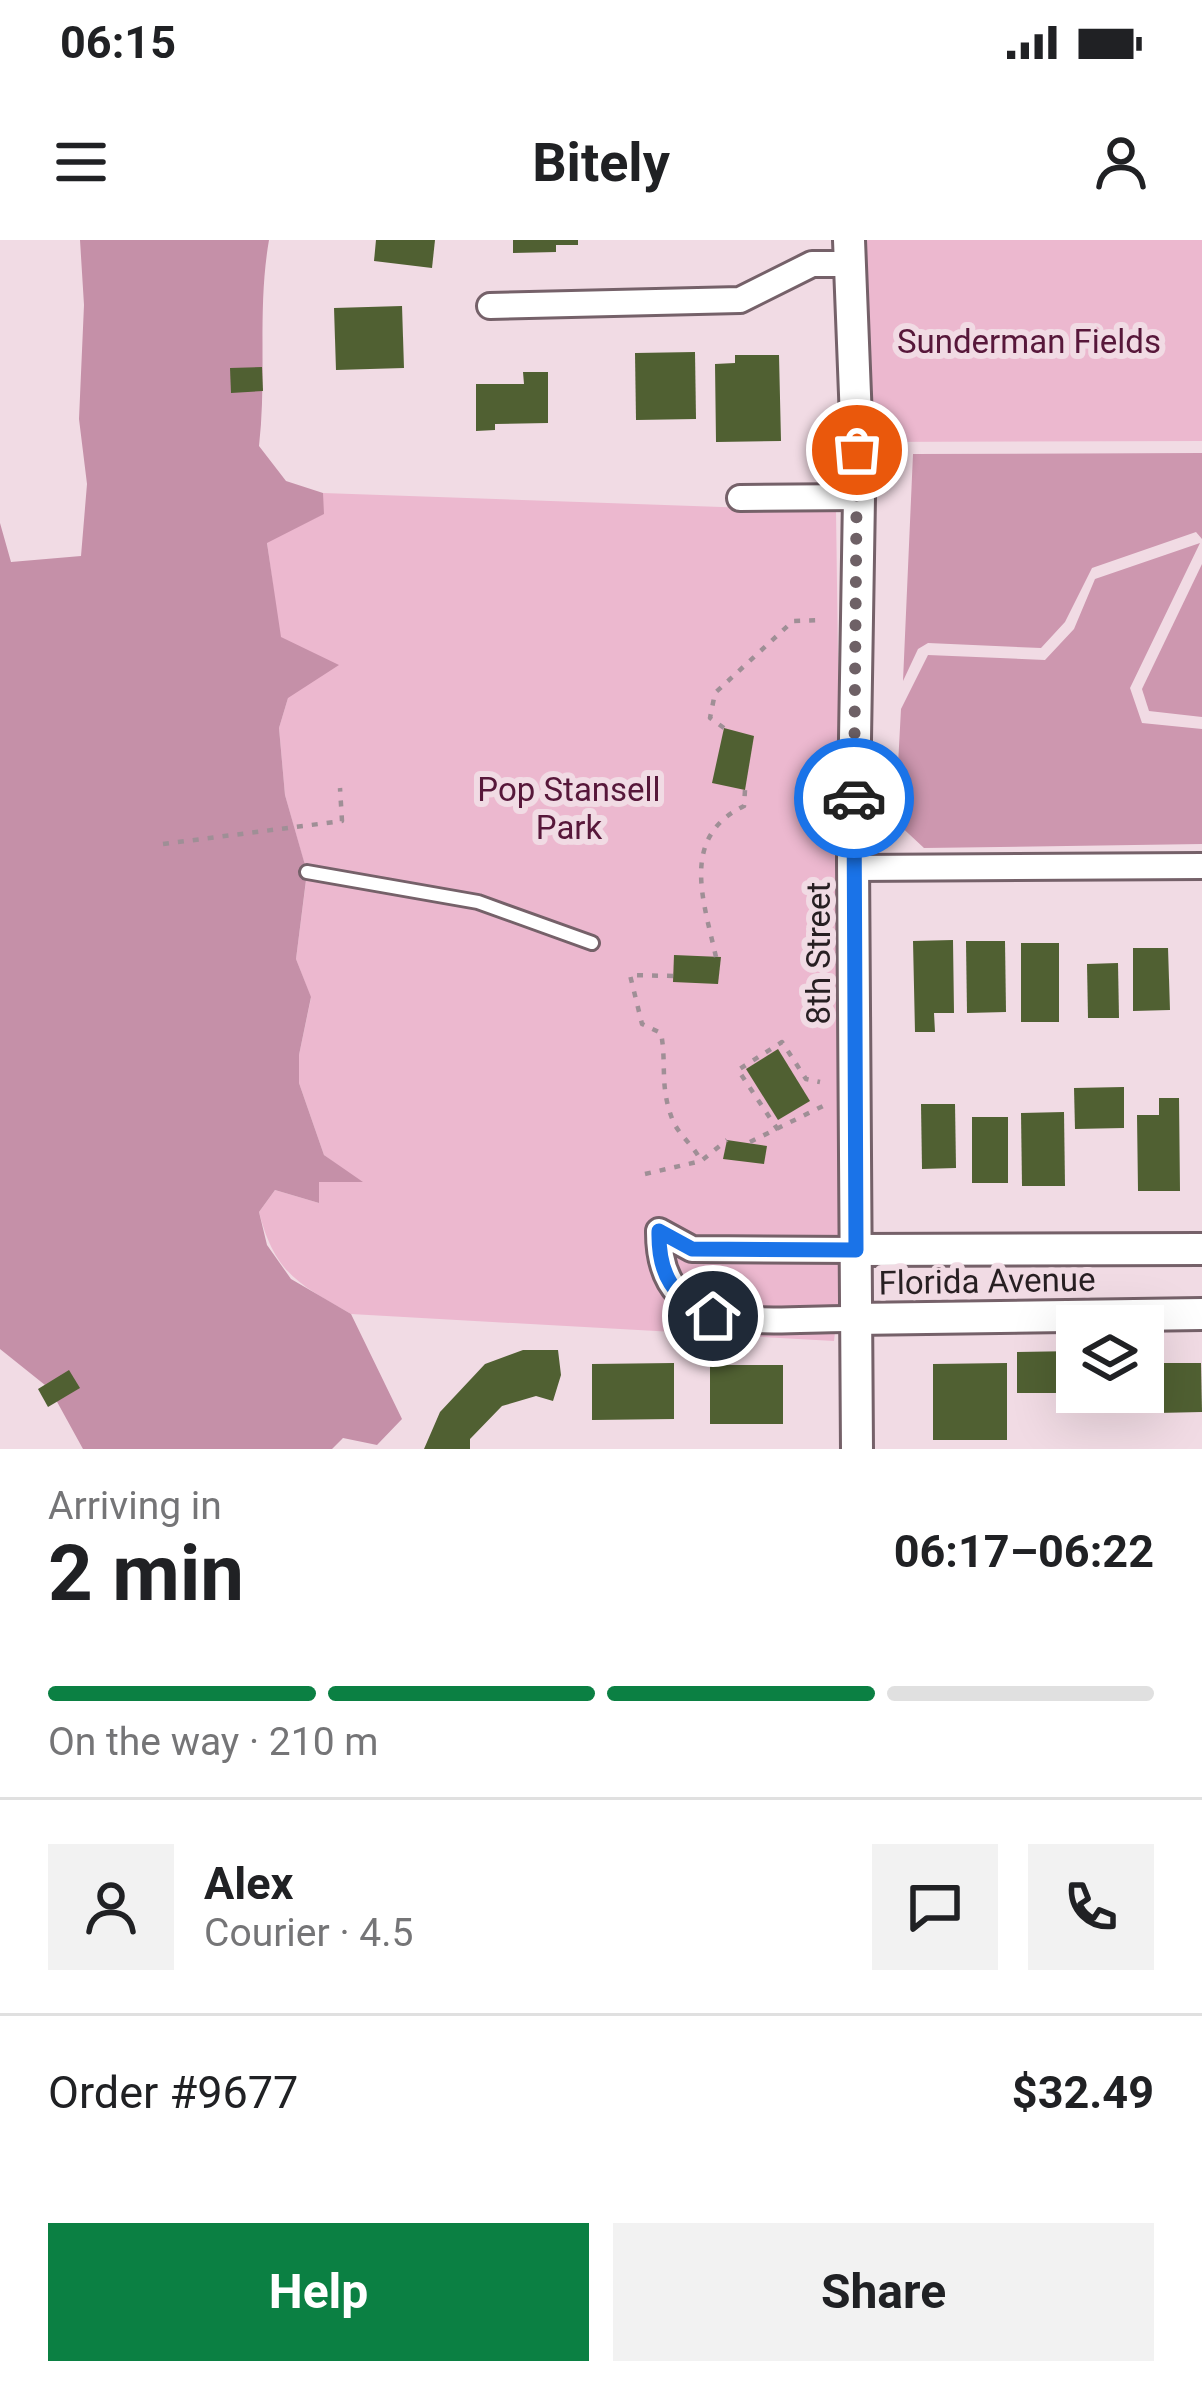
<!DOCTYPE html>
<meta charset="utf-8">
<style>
:root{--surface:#fff;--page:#f2f2f2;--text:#202124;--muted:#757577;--line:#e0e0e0;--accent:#0b8043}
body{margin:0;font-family:Roboto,sans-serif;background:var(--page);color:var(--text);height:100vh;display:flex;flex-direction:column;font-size:45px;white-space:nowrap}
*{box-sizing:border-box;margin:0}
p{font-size:39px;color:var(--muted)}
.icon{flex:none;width:66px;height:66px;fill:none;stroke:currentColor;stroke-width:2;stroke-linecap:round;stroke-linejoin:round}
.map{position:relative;height:1209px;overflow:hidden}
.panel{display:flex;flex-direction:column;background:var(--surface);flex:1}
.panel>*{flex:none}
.fabs{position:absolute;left:1056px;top:1065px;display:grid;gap:24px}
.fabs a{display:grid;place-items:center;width:108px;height:108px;border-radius:0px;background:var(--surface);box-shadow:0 12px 48px #0002;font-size:60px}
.pin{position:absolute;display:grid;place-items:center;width:102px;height:102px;color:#fff;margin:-51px;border:6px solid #fff;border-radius:50%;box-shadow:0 3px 12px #0007}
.courier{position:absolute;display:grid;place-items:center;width:120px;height:120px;margin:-60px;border:9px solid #1a73e8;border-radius:50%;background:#fff;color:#222;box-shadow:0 3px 15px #0007}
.summary em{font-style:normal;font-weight:700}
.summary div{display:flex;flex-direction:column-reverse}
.summary{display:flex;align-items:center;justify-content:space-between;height:204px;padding:0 48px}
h1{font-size:78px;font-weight:700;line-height:90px}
.bar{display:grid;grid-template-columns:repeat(4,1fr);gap:18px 12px;align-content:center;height:144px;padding:0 48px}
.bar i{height:15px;border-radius:9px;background:var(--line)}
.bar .on{background:var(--accent)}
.bar p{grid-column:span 4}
.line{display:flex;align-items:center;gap:30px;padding:0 48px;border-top:3px solid var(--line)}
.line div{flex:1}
.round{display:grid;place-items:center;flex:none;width:126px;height:126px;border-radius:0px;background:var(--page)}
.primary-button{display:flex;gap:24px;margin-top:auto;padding:24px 48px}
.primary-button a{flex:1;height:138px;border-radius:0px;background:var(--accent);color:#fff;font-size:48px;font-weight:700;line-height:138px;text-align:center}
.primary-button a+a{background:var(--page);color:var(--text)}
.status{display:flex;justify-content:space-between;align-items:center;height:84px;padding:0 60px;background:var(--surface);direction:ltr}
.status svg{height:33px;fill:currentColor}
header{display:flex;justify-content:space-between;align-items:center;height:156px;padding:0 48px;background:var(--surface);font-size:54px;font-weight:700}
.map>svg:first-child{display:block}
</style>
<div class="status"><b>06:15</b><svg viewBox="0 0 49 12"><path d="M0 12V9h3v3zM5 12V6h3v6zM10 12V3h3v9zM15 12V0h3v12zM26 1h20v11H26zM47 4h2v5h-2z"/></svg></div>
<header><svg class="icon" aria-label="menu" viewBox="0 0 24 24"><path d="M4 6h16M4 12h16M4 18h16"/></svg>Bitely<svg class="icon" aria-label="person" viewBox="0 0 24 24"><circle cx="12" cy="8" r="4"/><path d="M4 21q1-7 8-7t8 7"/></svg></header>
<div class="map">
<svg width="1202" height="1209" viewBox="0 0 1202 1209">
<rect width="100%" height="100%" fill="#f1dbe4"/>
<g fill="#ecb8cf">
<path d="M855,0H1202V201L863,202Z"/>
<path d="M323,253L836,271L846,999L834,1101L351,1074C299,1044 275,1034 259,972L275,950L319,963V942H360L324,915L299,843V815L311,758L296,719L307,633L285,555L279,488L288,458L267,302L323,274Z"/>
</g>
<g fill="#cd97af">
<path d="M1202,213V299L1196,292L1092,328L1065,382L1041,408L928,403L918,409L903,441L913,214Z"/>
<path d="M1200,303L1130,448L1142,483L1202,489V604L924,608L895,581L901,469L928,415L1045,420L1074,389L1095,339Z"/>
<path d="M1202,324V477L1149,471L1142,449Z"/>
</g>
<path fill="#c590a8" d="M80,0H269C257,69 267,137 259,206L286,241L323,253L324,274L267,303L281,397L339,425L288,458L279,488L285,555L307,632L296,719L311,757L299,815V843L324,915L363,942H319V963L275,950L259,972L267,1005L291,1039L351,1074L402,1179L377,1205L343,1198L332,1209H83L50,1149L0,1109V283L11,322L81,316L87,244L79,179L84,65Z"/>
<g fill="#506032">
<path d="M376,0H435L432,28L374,21Z"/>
<path d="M513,0H578V5H556V12L513,13Z"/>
<path d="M402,66L404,128L336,130L334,68Z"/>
<path d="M695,112L696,179L636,180L635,113Z"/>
<path d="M735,115H779L781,201L716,202L715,124L735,123Z"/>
<path d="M262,127L263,151L231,153L230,128Z"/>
<path d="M523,132H548V183L495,184V190L476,191V144H524Z"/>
<path d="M724,488L754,496L745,550L712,543Z"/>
<path d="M953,700L954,773H934L935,792H915L913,701Z"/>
<path d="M966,701H1005L1006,772L967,773Z"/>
<rect x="1021" y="703" width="38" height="79"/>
<path d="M1133,708H1168L1170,770L1133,771Z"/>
<path d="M674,715L721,717L718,744L673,742Z"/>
<path d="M1118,723L1119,778H1088L1087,724Z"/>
<path d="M778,809L810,861L778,880L746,829Z"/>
<path d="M1124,847V888L1075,889L1074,848Z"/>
<path d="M1159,858H1179L1180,951H1138L1137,875H1159Z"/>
<path d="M921,864H955L956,928L922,929Z"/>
<path d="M1064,872L1065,946H1022L1021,873Z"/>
<rect x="972" y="877" width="36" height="66"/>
<path d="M727,900L767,906L764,924L723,919Z"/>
<path d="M523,1110H558L561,1135L553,1161L536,1156L502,1166L470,1199V1209H424L440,1172L485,1124Z"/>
<path d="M1077,1111V1153H1017V1112Z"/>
<path d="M674,1123V1179L592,1180V1124Z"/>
<path d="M1007,1123V1200H933V1124Z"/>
<path d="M1156,1123H1201L1202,1172L1157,1173Z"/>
<rect x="710" y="1125" width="73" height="59"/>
<path d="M69,1130L80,1148L48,1167L38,1149Z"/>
</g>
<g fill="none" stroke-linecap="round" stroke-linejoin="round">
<g stroke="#756169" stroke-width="18">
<path id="service" d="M307,632L478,662L592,703"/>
</g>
<g stroke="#756169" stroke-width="30">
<g id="minor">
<path d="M490,66L740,60L812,24H849"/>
<path d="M740,258L859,257"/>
<path d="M853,628L1202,626"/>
<path d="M854,1079C773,1077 658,1104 659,991L692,1009L856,1010"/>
</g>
</g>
<g stroke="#756169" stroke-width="36">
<g id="tertiary">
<path d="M849,0L859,257L853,620L857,1209"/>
<path d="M856,1010L1202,1009"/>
<path d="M854,1079L1202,1074"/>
</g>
</g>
<g stroke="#9f8f96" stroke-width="4.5" stroke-dasharray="6 9" stroke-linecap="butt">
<path d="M724,488L710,478L715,453L793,381L820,380"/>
<path d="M163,604L342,581L340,548"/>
<path d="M716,717C703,659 680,597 744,566L745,550"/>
<path d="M673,736L630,735L642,784L661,793C667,825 659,846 673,881C679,895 694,906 701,921"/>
<path d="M778,890L738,830L782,802L806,839L820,842"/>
<path d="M750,902L823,866"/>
<path d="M645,934L701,921L727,900"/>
</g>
<use href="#service" stroke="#fff" stroke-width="12"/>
<use href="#minor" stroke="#fff" stroke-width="24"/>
<use href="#tertiary" stroke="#fff" stroke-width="30"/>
</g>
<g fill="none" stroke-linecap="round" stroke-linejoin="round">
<path stroke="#6e6166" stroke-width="12" stroke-dasharray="0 21.6" d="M854,558L857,210"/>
<path stroke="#1a73e8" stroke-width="15" d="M713,1076C673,1058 658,1035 659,991L692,1009L856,1010L854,558"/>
</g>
<g text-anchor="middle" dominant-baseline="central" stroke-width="12" stroke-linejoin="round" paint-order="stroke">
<g font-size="33" fill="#57173a" stroke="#f1dbe4">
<text x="1029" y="101">Sunderman Fields</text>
<text x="569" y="549">Pop Stansell<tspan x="569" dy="38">Park</tspan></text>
</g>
<g font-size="33" fill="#271f22" stroke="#f1dbe4">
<text transform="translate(818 713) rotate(-90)">8th Street</text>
<text transform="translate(987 1041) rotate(-1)">Florida Avenue</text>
</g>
</g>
</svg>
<div class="fabs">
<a><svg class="icon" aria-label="layers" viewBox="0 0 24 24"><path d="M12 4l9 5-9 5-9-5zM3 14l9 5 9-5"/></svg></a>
</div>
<div class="pin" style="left:857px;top:210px;background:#ea580c"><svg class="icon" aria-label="bag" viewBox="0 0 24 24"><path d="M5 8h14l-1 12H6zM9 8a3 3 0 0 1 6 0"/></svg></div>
<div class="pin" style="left:713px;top:1076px;background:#1f2937"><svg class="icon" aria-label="home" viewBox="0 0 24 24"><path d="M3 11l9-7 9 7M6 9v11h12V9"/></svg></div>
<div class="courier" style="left:854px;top:558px"><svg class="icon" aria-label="car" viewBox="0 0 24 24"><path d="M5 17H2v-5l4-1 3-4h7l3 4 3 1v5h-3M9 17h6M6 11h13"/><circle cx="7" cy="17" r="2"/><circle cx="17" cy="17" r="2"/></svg></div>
</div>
<section class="panel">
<div class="summary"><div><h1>2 min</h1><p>Arriving in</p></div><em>06:17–06:22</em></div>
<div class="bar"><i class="on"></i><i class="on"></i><i class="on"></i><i></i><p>On the way · 210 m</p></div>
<div class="line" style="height:216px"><a class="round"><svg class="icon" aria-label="person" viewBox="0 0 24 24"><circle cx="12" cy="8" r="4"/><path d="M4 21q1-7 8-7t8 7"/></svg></a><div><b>Alex</b><p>Courier · 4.5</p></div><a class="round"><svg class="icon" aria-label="chat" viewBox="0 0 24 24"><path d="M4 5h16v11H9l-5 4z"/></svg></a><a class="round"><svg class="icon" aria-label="phone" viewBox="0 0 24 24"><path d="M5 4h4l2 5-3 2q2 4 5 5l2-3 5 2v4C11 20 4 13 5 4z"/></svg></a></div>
<div class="line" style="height:156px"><div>Order #9677</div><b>$32.49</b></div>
<div class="primary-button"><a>Help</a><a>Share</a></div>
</section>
